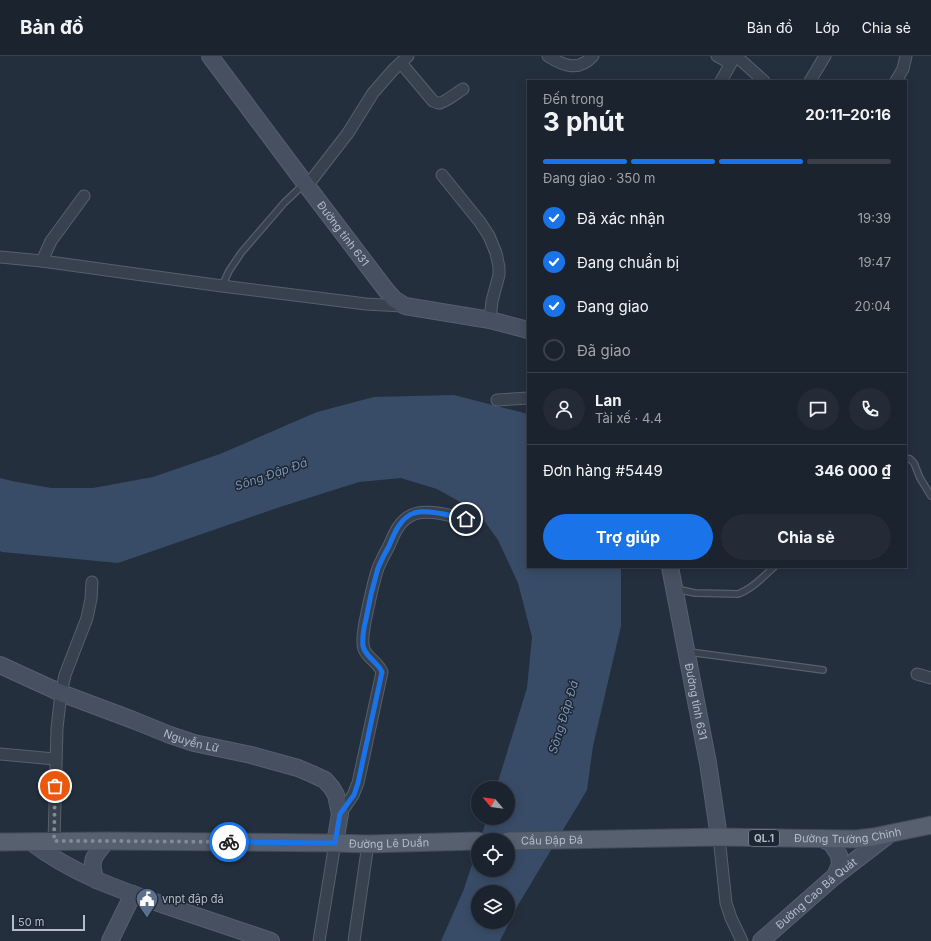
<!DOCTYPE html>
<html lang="vi">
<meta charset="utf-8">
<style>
:root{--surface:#1b232e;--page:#242b36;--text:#f1f3f6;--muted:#a0a4aa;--line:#39404a;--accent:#1a73e8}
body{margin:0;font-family:Inter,sans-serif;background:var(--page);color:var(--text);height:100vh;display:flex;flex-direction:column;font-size:15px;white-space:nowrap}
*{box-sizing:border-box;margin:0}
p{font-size:13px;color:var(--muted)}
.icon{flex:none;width:22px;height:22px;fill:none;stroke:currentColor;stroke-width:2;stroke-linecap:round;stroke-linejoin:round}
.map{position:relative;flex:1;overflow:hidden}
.side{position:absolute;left:527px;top:24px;width:380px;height:488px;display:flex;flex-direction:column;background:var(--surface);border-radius:0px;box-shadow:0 2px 10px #0003,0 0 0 1px var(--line)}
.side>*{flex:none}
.needle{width:26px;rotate:299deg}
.tools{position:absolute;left:471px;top:725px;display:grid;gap:8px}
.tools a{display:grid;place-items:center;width:44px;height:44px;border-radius:50%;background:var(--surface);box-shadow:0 2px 10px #0003,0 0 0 1px var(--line);font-size:20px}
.scale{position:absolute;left:12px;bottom:10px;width:73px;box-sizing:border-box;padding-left:4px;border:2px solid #b4bcc9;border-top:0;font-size:11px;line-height:14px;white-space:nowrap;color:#b4bcc9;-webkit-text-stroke:3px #1d2633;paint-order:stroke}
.pin{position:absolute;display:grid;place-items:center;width:34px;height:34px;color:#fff;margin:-17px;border:2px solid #fff;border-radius:50%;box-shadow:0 1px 4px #0007}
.courier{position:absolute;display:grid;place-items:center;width:40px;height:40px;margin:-20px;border:3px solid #1a73e8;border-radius:50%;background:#fff;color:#222;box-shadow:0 1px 5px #0007}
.head em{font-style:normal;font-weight:700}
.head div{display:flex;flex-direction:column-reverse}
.head{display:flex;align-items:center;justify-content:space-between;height:68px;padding:0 16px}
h1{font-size:26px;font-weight:700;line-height:30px}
.bar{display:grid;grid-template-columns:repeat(4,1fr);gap:6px 4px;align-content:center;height:48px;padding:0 16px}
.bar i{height:5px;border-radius:3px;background:var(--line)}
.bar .active{background:var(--accent)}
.bar p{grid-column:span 4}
.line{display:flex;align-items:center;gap:10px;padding:0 16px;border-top:1px solid var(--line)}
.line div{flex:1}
.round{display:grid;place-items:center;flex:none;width:42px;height:42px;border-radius:21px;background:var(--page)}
ol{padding:0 16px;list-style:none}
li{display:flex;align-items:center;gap:12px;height:44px}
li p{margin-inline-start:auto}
li .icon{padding:4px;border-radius:50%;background:var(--accent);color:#fff;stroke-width:4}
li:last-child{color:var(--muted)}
li i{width:22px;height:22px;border:2px solid var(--line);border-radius:50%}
.button{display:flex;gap:8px;margin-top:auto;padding:8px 16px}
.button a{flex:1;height:46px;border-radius:24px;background:var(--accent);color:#fff;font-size:16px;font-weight:700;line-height:46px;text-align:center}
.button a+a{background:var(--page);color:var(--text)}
header{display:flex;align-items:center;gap:24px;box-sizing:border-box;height:56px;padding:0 20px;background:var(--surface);border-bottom:1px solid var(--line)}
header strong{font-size:19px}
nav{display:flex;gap:22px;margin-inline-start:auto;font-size:14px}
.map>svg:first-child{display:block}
</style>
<header>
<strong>Bản đồ</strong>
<nav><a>Bản đồ</a><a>Lớp</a><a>Chia sẻ</a></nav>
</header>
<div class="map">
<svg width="931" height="885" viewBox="0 0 931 885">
<rect width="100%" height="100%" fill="#242f3e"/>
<path fill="#394c67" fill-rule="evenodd" d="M454,339L528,358V511H621V570L593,690L587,734L518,849L500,885H441L464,833L478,790V814H508V784H480L487,762H508V732H496L527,632L532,581L518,527L498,484L478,456L437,433L401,422L359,426L280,451L118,507L2,496L0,495V422L12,425L51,432H93L153,421L220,398L317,356L374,341ZM478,836H508V866H478Z"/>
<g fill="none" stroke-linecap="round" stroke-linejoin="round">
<g stroke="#565f6c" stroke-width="8">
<g id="lane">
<path d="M222,230L229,215L241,197L284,147L304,128"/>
<path d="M906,402L910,403L914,407L920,422L931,440"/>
<path d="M676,533L695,537L738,538C752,533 763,521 774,511"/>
<path d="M689,596L823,614"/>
</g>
</g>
<g stroke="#565f6c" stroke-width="13">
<g id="street">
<path d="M548,0C564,10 578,16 593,0"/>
<path d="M717,0L730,7"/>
<path d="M736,0L764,25"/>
<path d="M401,7L433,45C435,46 437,47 439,47C444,47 458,36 463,33"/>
<path d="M721,25L735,0"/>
<path d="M810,25L825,0"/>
<path d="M896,25L903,13L906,0"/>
<path d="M442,119L480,166L489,180L496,197L499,211V219L492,245L490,264"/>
<path d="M307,130L348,77L373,37L393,14L408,0"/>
<path d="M0,201L42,205L222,230L366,248L402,250"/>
<path d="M42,205L51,185L84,140"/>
<path d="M497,344L528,342"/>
<path d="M917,618L931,622"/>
<path d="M0,698L55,703"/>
<path d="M340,758L353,739L358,727L382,616C378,606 367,602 364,593C361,585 364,574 365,566C369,548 372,530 378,512C381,505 385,497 389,490C394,478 399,465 412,459C426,452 451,460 466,463"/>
<path d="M719,781L726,847L731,862L742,885"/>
<path d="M54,785L57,672L61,637L65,619L87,562L91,543L92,526"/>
<path d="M319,885L335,787"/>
<path d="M354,885L368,788"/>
</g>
</g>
<g stroke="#565f6c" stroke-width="18">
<g id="secondary">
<path id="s1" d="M210,0L307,130L386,234L394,243L405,250L490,264L528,274"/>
<path id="s2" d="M670,511L708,707L719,781"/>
<path id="s3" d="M0,609L61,637L133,664L170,679L194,687L251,699L298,712L312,718L325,724L332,732L336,739L340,758L335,787"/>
<path d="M822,783L831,787L839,799L840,809L835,820"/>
<path d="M31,786C71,817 119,834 167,850C202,862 236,873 271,885"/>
<path d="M96,824C88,804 95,799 107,785"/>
<path d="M110,885L133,838"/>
<path id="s4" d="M761,885L835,820L891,777"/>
</g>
</g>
<g stroke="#414a57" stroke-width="19">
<g id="primary">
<path id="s5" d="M508,785L719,781L855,783L873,781L931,769"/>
<path id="s6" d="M0,786L107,785L335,787L368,788L478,785"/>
</g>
</g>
<use href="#lane" stroke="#38414e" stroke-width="5.5"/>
<use href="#street" stroke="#38414e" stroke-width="11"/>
<use href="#secondary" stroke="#465061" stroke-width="16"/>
<use href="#primary" stroke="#56606e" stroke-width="17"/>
</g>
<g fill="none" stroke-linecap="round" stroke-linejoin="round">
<path stroke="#828b98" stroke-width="4" stroke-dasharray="0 7.2" d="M55,730L54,785H107L229,786"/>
<path stroke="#1a73e8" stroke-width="5" d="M229,786L335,787L340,758L354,739L358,727L382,616C378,606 365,601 363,590C362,581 364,571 366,563C369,546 373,529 378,512C381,505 385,497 389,490C394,478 400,462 414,457C429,453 451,460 466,463"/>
</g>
<defs>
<g id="civic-pin" transform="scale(1.15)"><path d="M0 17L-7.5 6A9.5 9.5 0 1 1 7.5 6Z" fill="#5c6f8a" stroke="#1d2633"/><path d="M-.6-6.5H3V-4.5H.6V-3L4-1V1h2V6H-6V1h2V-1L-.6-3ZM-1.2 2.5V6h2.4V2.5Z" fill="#fff"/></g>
</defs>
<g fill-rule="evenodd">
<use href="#civic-pin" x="147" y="843"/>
</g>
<g text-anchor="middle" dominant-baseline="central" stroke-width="3" stroke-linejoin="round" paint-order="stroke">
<rect fill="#1d2633" stroke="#878f9c" stroke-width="1" x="749" y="774" width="30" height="16" rx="3"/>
<g font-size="10" font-weight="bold" fill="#b4bcc9">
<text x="764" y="782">QL.1</text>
</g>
<g font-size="11" fill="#b4bcc9" stroke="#1d2633">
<text stroke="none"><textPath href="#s1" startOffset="222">Đường tỉnh 631</textPath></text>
<text stroke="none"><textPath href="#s2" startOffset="137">Đường tỉnh 631</textPath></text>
<text stroke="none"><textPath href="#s3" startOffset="206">Nguyễn Lữ</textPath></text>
<text stroke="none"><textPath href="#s5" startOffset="340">Đường Trường Chinh</textPath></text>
<text stroke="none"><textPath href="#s5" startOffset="44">Cầu Đập Đá</textPath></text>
<text stroke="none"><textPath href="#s6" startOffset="389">Đường Lê Duẩn</textPath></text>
<text stroke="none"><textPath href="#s4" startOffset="73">Đường Cao Bá Quát</textPath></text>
</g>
<g font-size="11" fill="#b4bcc9" stroke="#1d2633" text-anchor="start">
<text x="162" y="843">vnpt đập đá</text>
</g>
<g font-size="12" font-style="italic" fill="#7c92b1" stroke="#1d2633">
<text transform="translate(271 418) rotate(-19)">Sông Đập Đá</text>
<text transform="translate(563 661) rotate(-73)">Sông Đập Đá</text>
</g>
</g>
</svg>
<div class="tools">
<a><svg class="needle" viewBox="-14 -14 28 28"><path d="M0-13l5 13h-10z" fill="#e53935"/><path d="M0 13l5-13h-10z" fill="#a0a4aa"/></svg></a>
<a><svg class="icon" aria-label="locate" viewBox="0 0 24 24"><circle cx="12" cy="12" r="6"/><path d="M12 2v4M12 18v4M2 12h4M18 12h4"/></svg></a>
<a><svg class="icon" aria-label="layers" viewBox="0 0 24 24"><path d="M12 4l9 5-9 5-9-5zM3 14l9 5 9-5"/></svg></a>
</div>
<div class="scale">50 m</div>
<div class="pin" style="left:55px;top:730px;background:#ea580c"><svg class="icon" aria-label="bag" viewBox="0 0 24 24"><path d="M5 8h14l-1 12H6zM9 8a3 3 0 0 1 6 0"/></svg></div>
<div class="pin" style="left:466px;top:463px;background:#1f2937"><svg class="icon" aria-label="home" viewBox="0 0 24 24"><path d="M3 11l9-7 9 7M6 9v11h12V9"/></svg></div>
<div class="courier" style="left:229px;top:786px"><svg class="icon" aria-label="bike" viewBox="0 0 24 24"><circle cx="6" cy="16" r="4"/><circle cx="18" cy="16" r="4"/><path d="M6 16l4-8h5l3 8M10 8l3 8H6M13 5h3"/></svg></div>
<section class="side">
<div class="head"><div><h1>3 phút</h1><p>Đến trong</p></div><em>20:11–20:16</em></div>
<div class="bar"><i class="active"></i><i class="active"></i><i class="active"></i><i></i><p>Đang giao · 350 m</p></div>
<ol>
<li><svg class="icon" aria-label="check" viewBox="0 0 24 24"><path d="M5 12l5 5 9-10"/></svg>Đã xác nhận<p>19:39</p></li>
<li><svg class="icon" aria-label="check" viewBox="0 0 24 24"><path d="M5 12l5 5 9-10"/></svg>Đang chuẩn bị<p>19:47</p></li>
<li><svg class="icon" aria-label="check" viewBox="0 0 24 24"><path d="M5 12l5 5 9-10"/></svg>Đang giao<p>20:04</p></li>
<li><i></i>Đã giao</li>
</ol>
<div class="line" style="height:72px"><a class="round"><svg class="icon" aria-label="person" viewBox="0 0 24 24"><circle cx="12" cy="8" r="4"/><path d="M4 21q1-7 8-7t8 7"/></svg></a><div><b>Lan</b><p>Tài xế · 4.4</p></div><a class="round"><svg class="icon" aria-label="chat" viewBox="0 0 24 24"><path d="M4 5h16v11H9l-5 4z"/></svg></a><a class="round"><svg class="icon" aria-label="phone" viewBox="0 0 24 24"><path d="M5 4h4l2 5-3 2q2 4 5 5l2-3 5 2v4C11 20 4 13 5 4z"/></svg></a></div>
<div class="line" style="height:52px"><div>Đơn hàng #5449</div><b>346 000 ₫</b></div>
<div class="button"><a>Trợ giúp</a><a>Chia sẻ</a></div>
</section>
</div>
